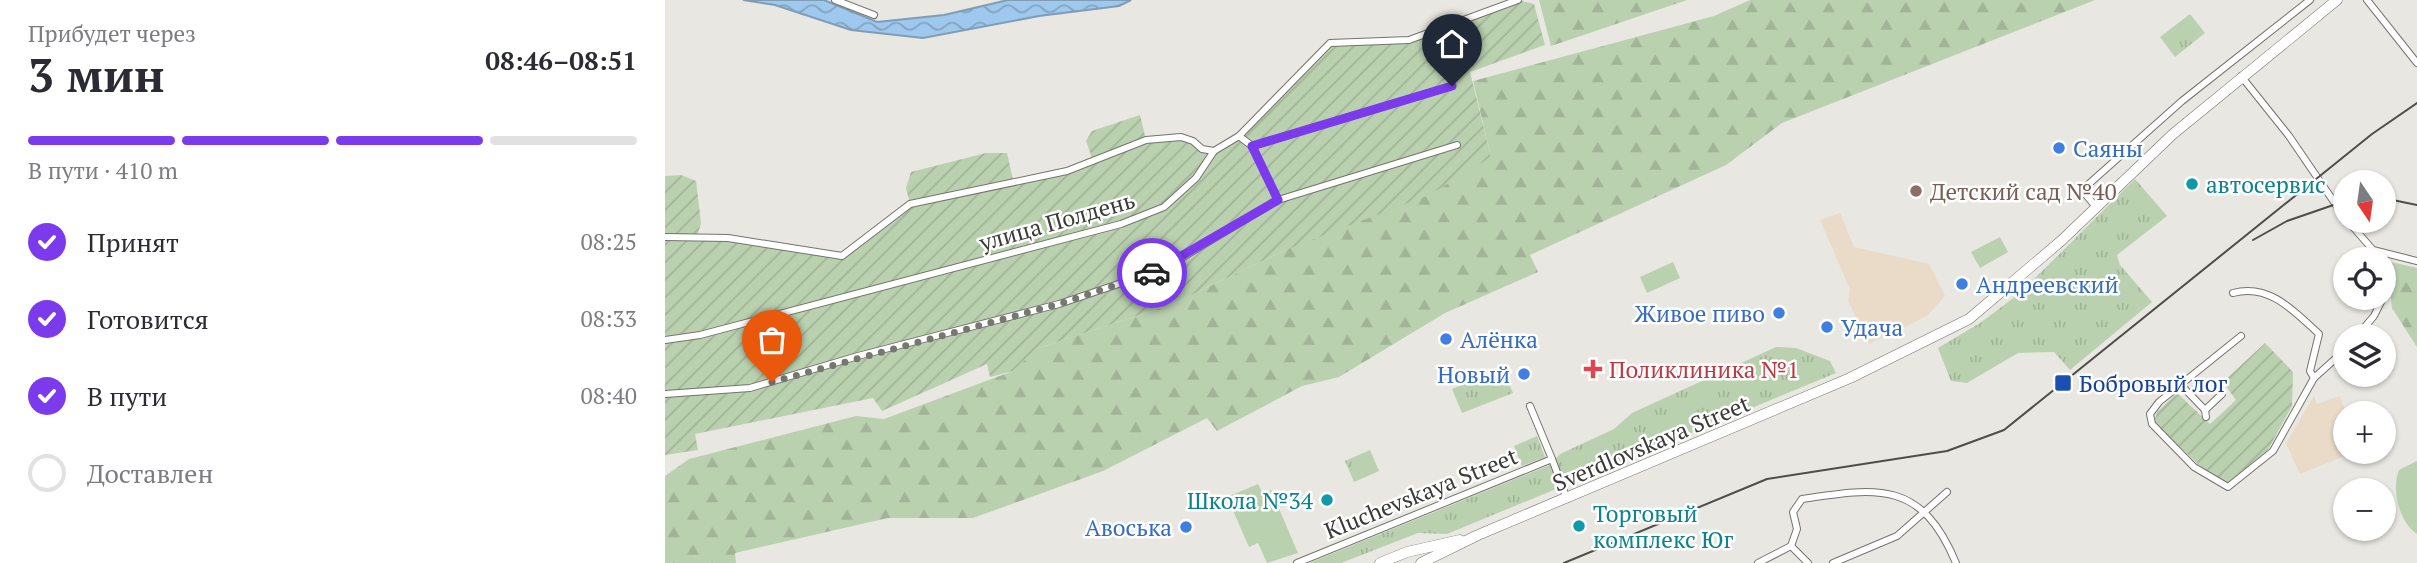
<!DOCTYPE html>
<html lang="ru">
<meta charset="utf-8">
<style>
:root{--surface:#fff;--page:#f7f7f7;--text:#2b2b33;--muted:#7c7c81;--line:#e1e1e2;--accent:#7c3aed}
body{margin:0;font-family:"PT Serif",serif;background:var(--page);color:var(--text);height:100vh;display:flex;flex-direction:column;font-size:26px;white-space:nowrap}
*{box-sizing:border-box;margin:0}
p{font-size:23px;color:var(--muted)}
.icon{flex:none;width:38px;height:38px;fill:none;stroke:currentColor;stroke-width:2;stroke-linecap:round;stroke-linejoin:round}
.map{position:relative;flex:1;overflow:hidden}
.side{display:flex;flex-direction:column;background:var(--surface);width:665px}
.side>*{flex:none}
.needle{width:46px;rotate:167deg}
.fabs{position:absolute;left:1668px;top:170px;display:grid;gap:14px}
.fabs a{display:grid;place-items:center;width:63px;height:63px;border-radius:50%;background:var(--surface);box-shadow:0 2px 5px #0004;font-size:35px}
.pin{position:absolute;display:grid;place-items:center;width:60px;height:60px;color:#fff;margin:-72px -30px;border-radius:50% 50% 50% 0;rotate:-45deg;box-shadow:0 0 7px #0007}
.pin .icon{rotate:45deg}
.courier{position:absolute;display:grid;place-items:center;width:70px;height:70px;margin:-35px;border:5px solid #7c3aed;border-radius:50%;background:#fff;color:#222;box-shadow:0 2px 9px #0007}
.head em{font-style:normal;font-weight:800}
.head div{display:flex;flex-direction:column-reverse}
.head{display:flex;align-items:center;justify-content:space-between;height:119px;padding:0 28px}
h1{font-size:46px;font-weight:800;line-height:52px}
.bar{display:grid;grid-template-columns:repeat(4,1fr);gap:10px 7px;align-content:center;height:84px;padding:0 28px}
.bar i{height:9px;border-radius:5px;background:var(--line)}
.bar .current{background:var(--accent)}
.bar p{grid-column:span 4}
ol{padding:0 28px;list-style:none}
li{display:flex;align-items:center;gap:21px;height:77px}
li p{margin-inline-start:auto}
li .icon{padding:7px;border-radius:50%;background:var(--accent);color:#fff;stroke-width:4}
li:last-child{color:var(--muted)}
li i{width:38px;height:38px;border:4px solid var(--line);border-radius:50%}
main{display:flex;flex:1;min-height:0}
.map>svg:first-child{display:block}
</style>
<main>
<section class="side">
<div class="head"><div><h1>3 мин</h1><p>Прибудет через</p></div><em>08:46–08:51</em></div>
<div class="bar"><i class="current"></i><i class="current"></i><i class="current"></i><i></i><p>В пути · 410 m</p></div>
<ol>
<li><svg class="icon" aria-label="check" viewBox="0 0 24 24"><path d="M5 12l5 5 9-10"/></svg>Принят<p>08:25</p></li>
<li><svg class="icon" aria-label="check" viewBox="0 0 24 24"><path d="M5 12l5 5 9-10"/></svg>Готовится<p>08:33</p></li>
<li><svg class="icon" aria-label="check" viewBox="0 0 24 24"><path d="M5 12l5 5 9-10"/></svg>В пути<p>08:40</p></li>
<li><i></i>Доставлен</li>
</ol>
</section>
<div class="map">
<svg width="1752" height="563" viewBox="0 0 1752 563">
<defs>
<pattern id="forest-firs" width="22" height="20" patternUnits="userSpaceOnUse" patternTransform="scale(1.75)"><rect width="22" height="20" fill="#bad1af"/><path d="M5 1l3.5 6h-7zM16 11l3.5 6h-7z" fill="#a1b497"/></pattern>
<pattern id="park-tufts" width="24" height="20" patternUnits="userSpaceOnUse" patternTransform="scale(1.75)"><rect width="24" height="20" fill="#bad1af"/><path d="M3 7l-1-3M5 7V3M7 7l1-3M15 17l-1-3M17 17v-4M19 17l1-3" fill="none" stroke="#a1b497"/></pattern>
<pattern id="garden-furrows" width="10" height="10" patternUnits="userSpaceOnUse" patternTransform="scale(1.75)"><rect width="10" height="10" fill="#bad1af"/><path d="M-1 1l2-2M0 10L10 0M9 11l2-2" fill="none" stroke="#a1b497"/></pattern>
<pattern id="water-waves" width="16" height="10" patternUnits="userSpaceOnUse" patternTransform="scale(1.75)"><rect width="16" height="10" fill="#9ec8ed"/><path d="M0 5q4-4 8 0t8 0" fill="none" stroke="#82a3c1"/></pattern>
</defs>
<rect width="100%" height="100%" fill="#e9e7e1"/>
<g fill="#e9dbc8">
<path d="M1175,213L1189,247L1264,264L1280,296L1262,316L1204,344L1183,301L1185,289L1155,220Z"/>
<path d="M1649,396L1652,404L1675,396L1681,413L1680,452H1689L1635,474L1621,443Z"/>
</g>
<g fill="#bad1af">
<path d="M1335,237L1343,252L1315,268L1306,252Z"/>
<path d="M1008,262L1015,278L982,293L975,277Z"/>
<path d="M1752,461V534C1734,522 1726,489 1734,470Z"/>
<path d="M593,484L598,494L606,490L633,553L602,563L593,543L584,547L562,497Z"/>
</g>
<g fill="url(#forest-firs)">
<path d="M874,0H1022L886,46Z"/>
<path d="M1085,0H1430L1117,123L1061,165L865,255L873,272L780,313L674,377L637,386L552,431L542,418L438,471L308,518H223L70,553L71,563H0V476L24,459L191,416L219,419L348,371L371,349L508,304L620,250L826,157L808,81L1049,16Z"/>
<path d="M1726,262L1752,268V347L1727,308L1722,265Z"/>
</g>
<g fill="url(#park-tufts)">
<path d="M1525,14L1540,33L1510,57L1495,37Z"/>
<path d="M1470,179L1502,216L1452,255L1455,265L1487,302L1405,370L1389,352L1353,353L1302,383L1286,381L1273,348L1315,323L1355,293Z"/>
<path d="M1111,347L1131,348L1165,361L1171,373L782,534L753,533L676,563H644L885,465L895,454L949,429L967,413Z"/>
<path d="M837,368L848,393L797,413L787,389Z"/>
<path d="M872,436L880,457L857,466L849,446Z"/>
<path d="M705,450L714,471L689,482L680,461Z"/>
</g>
<g fill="url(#garden-furrows)">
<path d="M853,0L869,4L880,45L805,72L826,157L764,195L620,250L508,304L371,349L348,371L325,377L322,364L217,411L208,398L30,434L33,450L0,455V176L16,175L31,181L36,223L32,237L63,238L177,256L245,204L241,188L246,172L321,153H342L348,180L402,171L428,161L421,141L427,131L475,115L481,140L516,137L537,149L549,151L574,136L665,43L744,40Z"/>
<path d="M1600,343L1628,372L1627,406L1603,450L1562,483L1534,465L1489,422L1492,412L1512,393L1545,424L1571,400L1558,382Z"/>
</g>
<path fill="url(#water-waves)" stroke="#809db6" stroke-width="2" d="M78,0H159L212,22L279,15L343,0H466L454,6L374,16L258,38L186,30L110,5Z"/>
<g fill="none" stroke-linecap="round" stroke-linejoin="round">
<g stroke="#74736d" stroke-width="8">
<g id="minor">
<path d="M170,0L209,15"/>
<path d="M1702,0L1752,63"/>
<path d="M1576,76L1624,136L1680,218"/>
<path d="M574,136L587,146L613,200"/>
<path d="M587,146L787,86"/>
<path d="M1431,207L1417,190L1517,101L1645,0"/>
<path d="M1682,220L1708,250L1752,261"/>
<path d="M0,237L63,238L177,256L245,204L402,171L481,140L516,137L528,141L537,149L549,151"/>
<path d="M1718,287V289"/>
<path d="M1568,293C1604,283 1629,311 1654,334L1645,371L1649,378"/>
<path d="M1576,336L1494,402L1485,414L1487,424L1529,467L1563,487L1608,451L1649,378L1680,350"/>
<path d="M1692,336L1709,316L1718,298"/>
<path d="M0,340L35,335L456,224L499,207L531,178L549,151L574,136L665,43L744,40L853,0"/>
<path d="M1517,386L1540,410L1541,417"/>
<path d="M0,394L85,388L193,356L394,304L498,269L613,200L792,145"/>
<path d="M1540,410L1557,394"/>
<path d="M887,459L902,499"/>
<path d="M1126,546L1132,529L1128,512L1137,499C1214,487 1257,481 1291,563"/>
<path d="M632,563L887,459L865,406"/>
<path d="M1093,563L1126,546L1143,563"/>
<path d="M1168,563L1232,536L1282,492"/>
</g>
</g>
<g stroke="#74736d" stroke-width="11">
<g id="trunk">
<path d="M715,563L742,552L795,540"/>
<path d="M756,563L813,535L1185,378L1304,319L1396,241L1508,134L1672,0"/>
</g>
</g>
<use href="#minor" stroke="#fff" stroke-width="6"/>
<use href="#trunk" stroke="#fff" stroke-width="10"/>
<g stroke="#4d4d4a" stroke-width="2">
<path d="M1718,198L1752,205"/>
<path d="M1588,240L1622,221L1680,201"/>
<path d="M899,563L1102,479L1282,451L1339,430L1707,134L1752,103"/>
</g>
</g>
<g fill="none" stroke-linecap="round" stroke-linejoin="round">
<path stroke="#777772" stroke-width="7" stroke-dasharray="0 12.6" d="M107,382L394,304L487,273"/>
<path stroke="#7c3aed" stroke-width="9" d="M487,273L613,200L587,146L787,86"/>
</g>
<g fill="#3f7fe0" stroke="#fff" stroke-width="2.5">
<circle cx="1394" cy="148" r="7"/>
<circle cx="1297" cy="284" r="7"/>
<circle cx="1114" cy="313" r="7"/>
<circle cx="1162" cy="327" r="7"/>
<circle cx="781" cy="339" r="7"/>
<circle cx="859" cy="374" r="7"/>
<circle cx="521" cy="527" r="7"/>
</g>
<g fill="#0f9aa8" stroke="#fff" stroke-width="2.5">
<circle cx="1527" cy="184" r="7"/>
<circle cx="662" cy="500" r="7"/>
<circle cx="914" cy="526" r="7"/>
</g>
<circle fill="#8d6e63" stroke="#fff" stroke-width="2.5" cx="1251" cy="191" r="7"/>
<path fill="#e0444e" stroke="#fff" stroke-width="2.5" d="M924.5 358.5h7v7h7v7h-7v7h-7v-7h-7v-7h7z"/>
<rect fill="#1a4fb4" stroke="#fff" stroke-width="2.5" x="1389" y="374" width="18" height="18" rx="3.5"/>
<g text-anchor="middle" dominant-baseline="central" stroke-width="5" stroke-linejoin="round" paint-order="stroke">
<g font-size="23" fill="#366cbe" stroke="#fff" text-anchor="start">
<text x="1408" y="148">Саяны</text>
<text x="1311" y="284">Андреевский</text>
<text x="1100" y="313" text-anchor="end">Живое пиво</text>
<text x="1176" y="327">Удача</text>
<text x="795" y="339">Алёнка</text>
<text x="845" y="374" text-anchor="end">Новый</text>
<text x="507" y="527" text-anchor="end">Авоська</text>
</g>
<g font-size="23" fill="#0d838f" stroke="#fff" text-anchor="start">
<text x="1541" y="184">автосервис</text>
<text x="648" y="500" text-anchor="end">Школа №34</text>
<text x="928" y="513">Торговый<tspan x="928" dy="26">комплекс Юг</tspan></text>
</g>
<g font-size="23" fill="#785e54" stroke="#fff" text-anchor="start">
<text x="1265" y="191">Детский сад №40</text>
</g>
<g font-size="23" fill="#3a3a37" stroke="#fff">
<text transform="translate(392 221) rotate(-16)">улица Полдень</text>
<text transform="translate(986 443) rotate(-23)">Sverdlovskaya Street</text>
<text transform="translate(756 493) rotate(-22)">Kluchevskaya Street</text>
</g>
<g font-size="23" fill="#be3a42" stroke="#fff" text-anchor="start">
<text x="944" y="369">Поликлиника №1</text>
</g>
<g font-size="23" fill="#164399" stroke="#fff" text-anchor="start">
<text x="1414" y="383">Бобровый лог</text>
</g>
</g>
</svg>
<div class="fabs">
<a><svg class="needle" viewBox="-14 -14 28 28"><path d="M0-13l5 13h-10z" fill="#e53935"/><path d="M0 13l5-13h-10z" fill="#7c7c81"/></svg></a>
<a><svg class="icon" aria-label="locate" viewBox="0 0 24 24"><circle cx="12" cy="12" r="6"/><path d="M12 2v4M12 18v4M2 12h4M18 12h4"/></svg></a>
<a><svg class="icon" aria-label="layers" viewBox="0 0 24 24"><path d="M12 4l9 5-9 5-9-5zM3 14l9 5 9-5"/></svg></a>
<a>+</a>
<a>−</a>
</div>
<div class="pin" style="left:107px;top:382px;background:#ea580c"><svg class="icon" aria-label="bag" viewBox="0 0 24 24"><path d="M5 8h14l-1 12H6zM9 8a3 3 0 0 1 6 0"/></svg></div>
<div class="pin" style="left:787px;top:86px;background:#1f2937"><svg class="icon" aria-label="home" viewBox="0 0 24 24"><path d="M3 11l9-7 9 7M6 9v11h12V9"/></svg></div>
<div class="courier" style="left:487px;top:273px"><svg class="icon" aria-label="car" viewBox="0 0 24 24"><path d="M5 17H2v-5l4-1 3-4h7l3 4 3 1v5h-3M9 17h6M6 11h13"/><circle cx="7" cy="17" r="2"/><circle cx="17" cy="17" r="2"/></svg></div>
</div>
</main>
